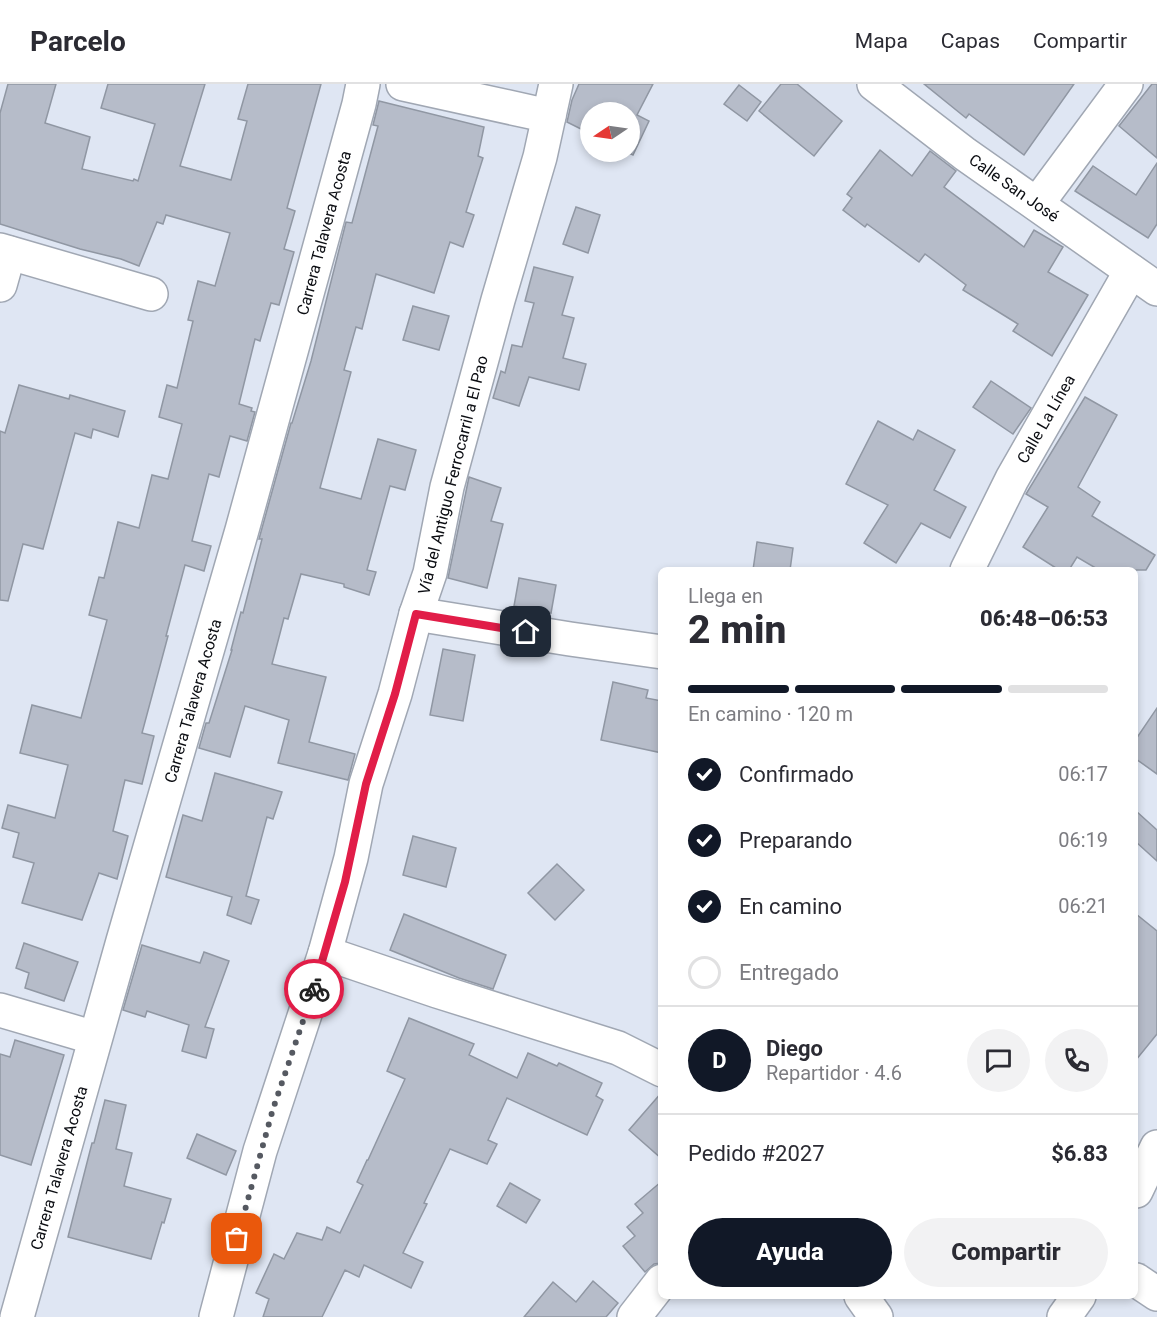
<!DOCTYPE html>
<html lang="es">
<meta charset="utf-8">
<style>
:root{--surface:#fff;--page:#f2f2f3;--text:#2b2b33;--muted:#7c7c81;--line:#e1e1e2;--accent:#111827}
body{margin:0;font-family:Roboto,sans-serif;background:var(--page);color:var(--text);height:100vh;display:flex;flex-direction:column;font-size:22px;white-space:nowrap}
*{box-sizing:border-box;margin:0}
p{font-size:20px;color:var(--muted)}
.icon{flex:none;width:33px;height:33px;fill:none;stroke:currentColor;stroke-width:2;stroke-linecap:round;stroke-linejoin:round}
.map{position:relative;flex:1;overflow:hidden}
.drawer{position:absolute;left:658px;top:483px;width:480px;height:732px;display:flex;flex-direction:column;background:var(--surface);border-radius:9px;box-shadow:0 3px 9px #0003}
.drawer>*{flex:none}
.needle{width:39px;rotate:257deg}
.fabs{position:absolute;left:580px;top:18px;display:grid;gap:12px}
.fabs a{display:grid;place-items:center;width:60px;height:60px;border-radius:50%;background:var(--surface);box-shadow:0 3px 9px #0003;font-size:30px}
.pin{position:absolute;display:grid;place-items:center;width:51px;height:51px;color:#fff;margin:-26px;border-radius:12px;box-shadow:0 3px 9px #0006}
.courier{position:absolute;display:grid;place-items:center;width:60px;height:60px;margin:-30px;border:4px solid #e11d48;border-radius:50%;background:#fff;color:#222;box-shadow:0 2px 8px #0007}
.overview em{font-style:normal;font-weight:800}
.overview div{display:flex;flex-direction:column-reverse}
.overview{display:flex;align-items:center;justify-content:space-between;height:102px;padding:0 30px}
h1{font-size:39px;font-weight:800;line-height:45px}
.bar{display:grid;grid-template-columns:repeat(4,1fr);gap:9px 6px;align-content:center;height:72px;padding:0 30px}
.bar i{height:8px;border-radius:4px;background:var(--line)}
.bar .selected{background:var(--accent)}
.bar p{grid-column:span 4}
.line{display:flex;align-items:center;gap:15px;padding:0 30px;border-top:2px solid var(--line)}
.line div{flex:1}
.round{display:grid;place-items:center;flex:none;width:63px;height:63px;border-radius:32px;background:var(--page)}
ol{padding:0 30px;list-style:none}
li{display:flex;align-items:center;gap:18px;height:66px}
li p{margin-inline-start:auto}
li .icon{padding:6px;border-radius:50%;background:var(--accent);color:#fff;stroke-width:4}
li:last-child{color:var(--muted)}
li i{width:33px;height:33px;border:3px solid var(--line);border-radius:50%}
.primary-button{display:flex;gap:12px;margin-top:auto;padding:12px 30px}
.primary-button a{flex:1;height:69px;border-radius:36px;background:var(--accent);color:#fff;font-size:24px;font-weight:800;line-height:69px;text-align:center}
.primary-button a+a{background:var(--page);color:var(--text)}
header{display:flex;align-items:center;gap:36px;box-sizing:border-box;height:84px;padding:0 30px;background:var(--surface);border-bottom:2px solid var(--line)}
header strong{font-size:28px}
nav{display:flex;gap:33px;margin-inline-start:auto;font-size:21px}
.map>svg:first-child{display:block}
</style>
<header>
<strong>Parcelo</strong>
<nav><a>Mapa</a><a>Capas</a><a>Compartir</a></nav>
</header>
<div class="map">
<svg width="1157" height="1233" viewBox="0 0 1157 1233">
<rect width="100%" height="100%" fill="#dfe6f3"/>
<g fill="#b6bcc9" stroke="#9097a3" stroke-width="1.5">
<path d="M8,0H56L45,39L90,53L82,85L133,97L134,95L138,97L155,40L101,24L108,0H205L180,82L231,96L247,37L238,35L248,0H321L287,124L295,127L284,165L294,168L279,221L271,219L260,257L255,255L239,320L252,324L251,327L255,328L247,357L230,352L219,393L209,390L192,457L211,462L204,487L185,481L166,552H168L142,649L154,652L142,700L125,696L113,747L128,752L117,795L99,789L82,836L22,819L34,779L13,773L19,749L2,744L8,721L55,734L68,681L20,669L32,621L81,634L107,536L89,531L99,493L104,494L118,438L139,444L152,391L168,395L182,340L159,333L167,301L177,304L193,237L188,236L198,197L215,202L230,149L166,131L163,140L157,138L139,182L121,175L80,165L0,140V29Z"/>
<path d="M579,0H653L637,31L649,37L633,71L627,68H630V28H591V50L567,38L572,16Z"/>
<path d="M781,0H797L842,37L814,72L759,27Z"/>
<path d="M924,0H1074L1024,71L969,30L966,34Z"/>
<path d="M1152,0H1157V74L1119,42Z"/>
<path d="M739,1L761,18L747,37L724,20Z"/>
<path d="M379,17L484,43L478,72L483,74L466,128L474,131L463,163L450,158L434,209L376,190L362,245L356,243L344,286L351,288L320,404L361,415L378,355L416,366L405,406L390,402L367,486L376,488L369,511L344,503V500L301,490L288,535L284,534L272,580L326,593L309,658L355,670L348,696L278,679L289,636L245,622L230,673L199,664L206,639H209L232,566H231L241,528L243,529L262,455H259L291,339H292L311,277L346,138L352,139L378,42L373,41Z"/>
<path d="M880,66L912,92L930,67L956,87L944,103L1024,163L1034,146L1063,163L1048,188L1088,211L1052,272L1013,247L1018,240L963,206L966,201L925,170L919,178L867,140L865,143L843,126L852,114L847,110Z"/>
<path d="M1157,79V140L1148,154L1075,107L1093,82L1136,111Z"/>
<path d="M576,123L600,131L588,169L563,160Z"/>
<path d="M534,183L573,193L562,231L574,234L563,274L586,280L579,306L529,293L519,322L493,314L501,287L505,289L512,261L522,263L534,219L525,217Z"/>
<path d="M413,222L449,232L439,266L403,256Z"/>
<path d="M991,297L1031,324L1013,350L973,323Z"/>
<path d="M19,301L69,315L70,311L125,327L118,353L93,345L91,354L75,349L43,465L23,460L8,517L0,516V347L5,349Z"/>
<path d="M1085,313L1117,331L1078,403L1100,418L1092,432L1155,471L1146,486H1099L1077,473L1069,486H1059L1023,463L1048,423L1026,410Z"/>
<path d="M878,337L913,356L918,346L955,366L934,406L966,423L950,454L921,439L896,479L864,459L888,421L846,400Z"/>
<path d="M469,393L501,404L491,437L503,440L487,504L448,494Z"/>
<path d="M757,458L793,464L790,486H753Z"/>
<path d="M519,494L556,501L551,529L514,522Z"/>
<path d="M443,565L475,571L463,637L430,631Z"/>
<path d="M613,598L648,606L646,614L662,617V669L601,656Z"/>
<path d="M1157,624V690L1136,675V655Z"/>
<path d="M215,689L282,708L273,735L267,733L246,812L259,816L251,840L227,831L232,813L166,793L183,731L202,737Z"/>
<path d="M1136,727L1157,746V777L1136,758Z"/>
<path d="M413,752L456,764L446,803L403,791Z"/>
<path d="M557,780L584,806L555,836L528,809Z"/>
<path d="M404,830L506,871L493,905L459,894L390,866Z"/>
<path d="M1136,830L1157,847V950L1136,976Z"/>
<path d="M24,859L78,878L64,917L25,904L29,889L16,884Z"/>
<path d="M142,861L200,879L204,868L229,877L205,943L214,945L206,974L182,967L189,941L147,927L145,933L123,926Z"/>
<path d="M409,934L474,960L469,971L517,994L528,969L557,982L559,979L602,999L596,1012L603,1016L587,1051L507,1014L488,1056L497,1060L487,1080L450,1065L424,1119L427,1120L403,1169L423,1178L411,1204L364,1181L359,1193L345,1186L322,1233H263L269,1215L256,1209L274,1170L284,1175L297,1149L322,1156L327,1143L340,1149L363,1101L357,1098L367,1076H368L405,995L387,987Z"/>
<path d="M15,956L64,971L31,1081L0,1071V970L10,973Z"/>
<path d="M662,1008V1075L629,1046Z"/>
<path d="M105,1016L126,1021L116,1065L132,1069L124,1102L171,1115L164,1139L162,1138L151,1175L68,1153L92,1059H94Z"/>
<path d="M197,1050L236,1067L226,1091L187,1074Z"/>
<path d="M662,1097V1179L654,1180L645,1188L623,1162L635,1152L627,1143L643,1129L635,1120Z"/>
<path d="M510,1099L540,1116L526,1139L497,1122Z"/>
<path d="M593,1197L618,1219L606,1233H524L553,1198L576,1218Z"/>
</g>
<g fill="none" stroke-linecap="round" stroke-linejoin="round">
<g stroke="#a0a7b3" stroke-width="36">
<g id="minor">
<path d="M403,0L549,32"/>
<path d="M874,0L965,70L1157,205"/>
<path d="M1037,120L1126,0"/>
<path d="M0,166L151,210"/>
<path d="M0,201L9,169"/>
<path d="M967,486L1012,395L1131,187"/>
<path d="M416,530L570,555L662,568"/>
<path d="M325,869L437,907L618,964L662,986"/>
<path d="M0,926L95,954"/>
<path d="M1136,1107L1157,1063"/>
<path d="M1136,1196L1157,1210"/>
<path d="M861,1212L876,1233"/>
<path d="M17,1233L123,857L242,446L359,20L363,0"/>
<path d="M216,1233L260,1067L325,869L351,774L366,700L395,610L416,530L430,489L447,403L498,216L540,73L556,0"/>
<path d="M634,1233L662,1197"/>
<path d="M1064,1233L1079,1212"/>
</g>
</g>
<use href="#minor" stroke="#fff" stroke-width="33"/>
</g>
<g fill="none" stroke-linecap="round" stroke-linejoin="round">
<path stroke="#555961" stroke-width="6" stroke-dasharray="0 10.8" d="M237,1155L273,1025L314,905"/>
<path stroke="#e11d48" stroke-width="8" d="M314,905L345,798L366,700L395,610L416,530L526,548"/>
</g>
<g text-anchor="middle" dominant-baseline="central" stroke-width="4.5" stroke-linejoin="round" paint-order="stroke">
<g font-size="16" fill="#0b0d12" stroke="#fff">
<text transform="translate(1014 104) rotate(35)">Calle San José</text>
<text transform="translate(324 149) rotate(-75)">Carrera Talavera Acosta</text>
<text transform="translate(1046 335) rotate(-60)">Calle La Línea</text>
<text transform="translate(453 391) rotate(-76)">Vía del Antiguo Ferrocarril a El Pao</text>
<text transform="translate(193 617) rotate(-74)">Carrera Talavera Acosta</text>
<text transform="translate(59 1084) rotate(-74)">Carrera Talavera Acosta</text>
</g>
</g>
</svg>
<div class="fabs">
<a><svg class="needle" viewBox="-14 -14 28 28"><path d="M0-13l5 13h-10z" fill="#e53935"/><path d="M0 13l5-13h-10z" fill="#7c7c81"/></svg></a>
</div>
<div class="pin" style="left:237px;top:1155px;background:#ea580c"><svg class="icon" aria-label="bag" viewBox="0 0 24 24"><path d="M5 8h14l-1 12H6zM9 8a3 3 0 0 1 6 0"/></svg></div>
<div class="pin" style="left:526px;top:548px;background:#1f2937"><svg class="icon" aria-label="home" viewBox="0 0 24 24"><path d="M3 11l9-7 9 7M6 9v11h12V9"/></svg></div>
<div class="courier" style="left:314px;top:905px"><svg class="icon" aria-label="bike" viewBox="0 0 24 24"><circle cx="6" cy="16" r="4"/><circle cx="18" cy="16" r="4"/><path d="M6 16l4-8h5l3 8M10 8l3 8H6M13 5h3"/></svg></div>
<section class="drawer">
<div class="overview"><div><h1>2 min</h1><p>Llega en</p></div><em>06:48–06:53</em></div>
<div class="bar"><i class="selected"></i><i class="selected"></i><i class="selected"></i><i></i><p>En camino · 120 m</p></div>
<ol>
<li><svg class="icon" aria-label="check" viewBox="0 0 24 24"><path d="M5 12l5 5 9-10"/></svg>Confirmado<p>06:17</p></li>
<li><svg class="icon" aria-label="check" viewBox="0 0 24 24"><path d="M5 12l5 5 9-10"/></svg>Preparando<p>06:19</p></li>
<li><svg class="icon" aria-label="check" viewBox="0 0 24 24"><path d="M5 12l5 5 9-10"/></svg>En camino<p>06:21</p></li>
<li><i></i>Entregado</li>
</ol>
<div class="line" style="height:108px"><b class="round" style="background:var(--accent);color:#fff">D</b><div><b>Diego</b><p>Repartidor · 4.6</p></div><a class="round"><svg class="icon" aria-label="chat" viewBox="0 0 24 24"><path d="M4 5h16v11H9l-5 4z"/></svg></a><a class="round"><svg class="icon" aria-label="phone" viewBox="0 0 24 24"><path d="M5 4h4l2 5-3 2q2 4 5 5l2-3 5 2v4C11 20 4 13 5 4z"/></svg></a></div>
<div class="line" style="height:78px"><div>Pedido #2027</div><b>$6.83</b></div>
<div class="primary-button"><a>Ayuda</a><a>Compartir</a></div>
</section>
</div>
